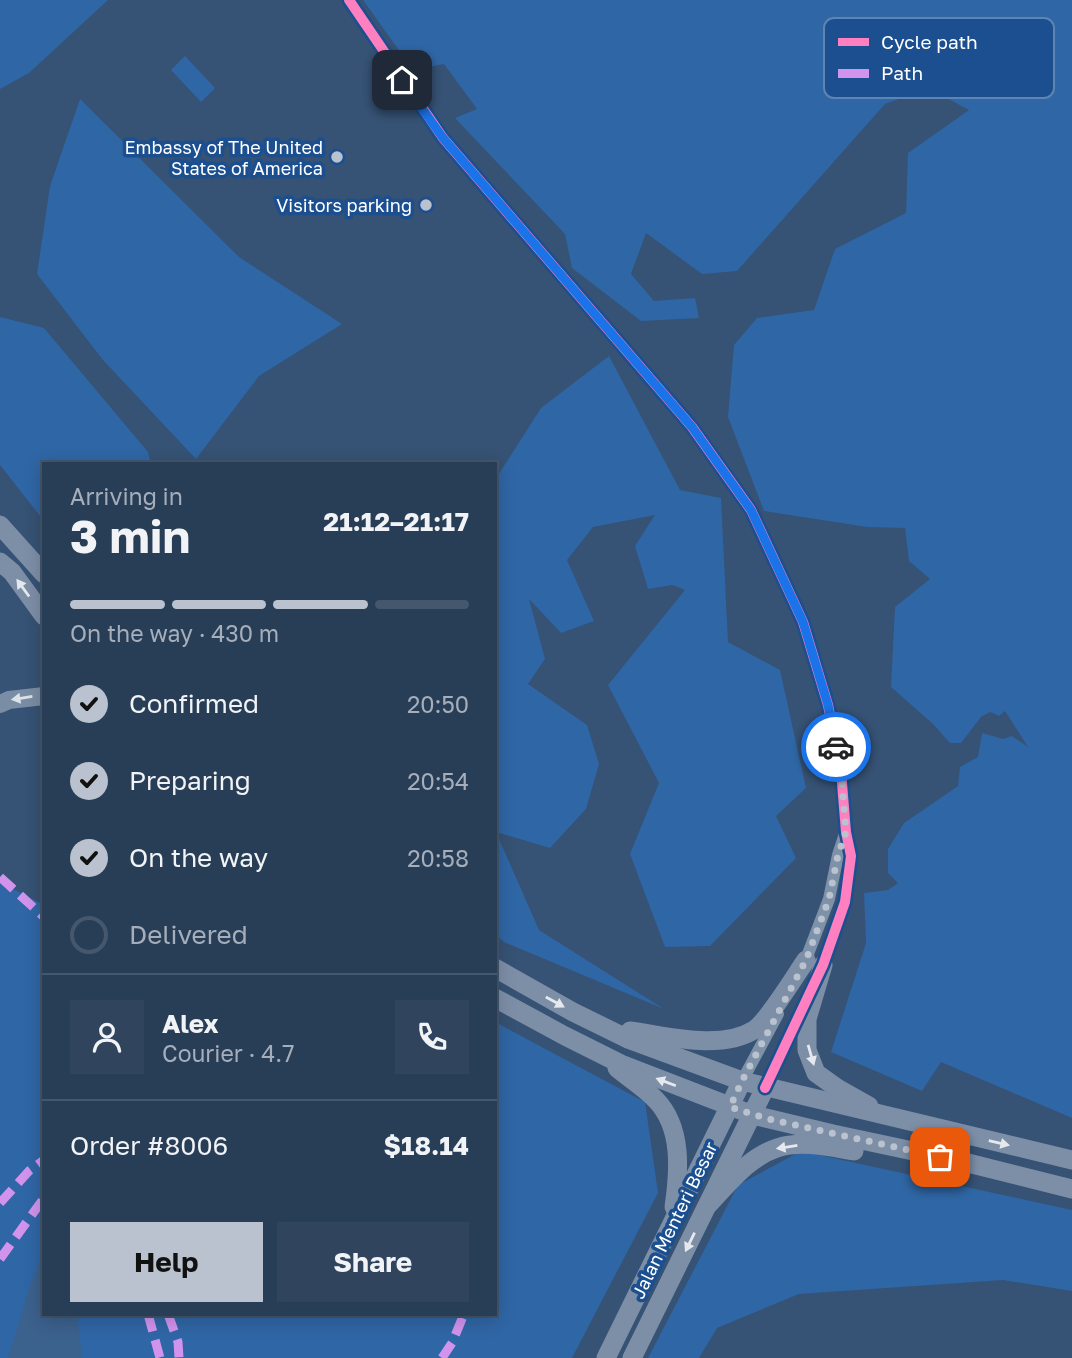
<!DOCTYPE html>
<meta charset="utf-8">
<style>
:root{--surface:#283e57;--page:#30455d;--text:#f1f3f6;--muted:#a5aeba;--line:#44576d;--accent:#b9c2ce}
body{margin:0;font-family:"Golos Text",sans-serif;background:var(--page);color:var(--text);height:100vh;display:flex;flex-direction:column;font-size:26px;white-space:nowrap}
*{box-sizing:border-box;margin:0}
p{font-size:23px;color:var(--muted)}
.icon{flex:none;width:38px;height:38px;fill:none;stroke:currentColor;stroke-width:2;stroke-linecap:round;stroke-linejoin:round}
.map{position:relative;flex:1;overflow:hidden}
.details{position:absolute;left:42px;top:462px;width:455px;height:854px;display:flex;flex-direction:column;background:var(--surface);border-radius:0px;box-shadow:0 4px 18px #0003,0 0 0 2px var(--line)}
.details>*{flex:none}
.pin{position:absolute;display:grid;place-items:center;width:60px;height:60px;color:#fff;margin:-30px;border-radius:14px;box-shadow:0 4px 10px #0006}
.courier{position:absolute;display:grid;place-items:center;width:70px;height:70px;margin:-35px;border:5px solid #1a73e8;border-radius:50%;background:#fff;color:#222;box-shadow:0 2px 9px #0007}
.headline em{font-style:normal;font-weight:700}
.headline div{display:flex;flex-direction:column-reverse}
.headline{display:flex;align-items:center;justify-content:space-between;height:119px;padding:0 28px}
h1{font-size:46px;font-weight:700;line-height:52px}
.bar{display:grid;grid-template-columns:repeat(4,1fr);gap:10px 7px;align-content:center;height:84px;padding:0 28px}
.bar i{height:9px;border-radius:5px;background:var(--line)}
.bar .selected{background:var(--accent)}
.bar p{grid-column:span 4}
.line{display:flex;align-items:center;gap:18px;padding:0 28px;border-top:2px solid var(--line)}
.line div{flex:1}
.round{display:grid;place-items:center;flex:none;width:74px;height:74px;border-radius:0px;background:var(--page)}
ol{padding:0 28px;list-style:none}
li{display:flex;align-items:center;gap:21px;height:77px}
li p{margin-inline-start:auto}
li .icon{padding:7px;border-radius:50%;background:var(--accent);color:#111;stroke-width:4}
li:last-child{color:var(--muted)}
li i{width:38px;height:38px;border:4px solid var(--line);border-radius:50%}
.action{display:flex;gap:14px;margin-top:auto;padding:14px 28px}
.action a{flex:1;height:80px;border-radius:0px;background:var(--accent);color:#111;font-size:28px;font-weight:700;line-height:80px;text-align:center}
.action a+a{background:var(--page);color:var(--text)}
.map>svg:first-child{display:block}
</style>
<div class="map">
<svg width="1072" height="1358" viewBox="0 0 1072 1358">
<rect width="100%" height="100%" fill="#365274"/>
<g fill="#2f66a5">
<path d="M0,0H108L29,73L0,89Z"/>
<path d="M363,0H1072V1118L941,1062L922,1091L831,1052L866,943L864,893L888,890L898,883L888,873V849L904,823L958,786L960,767L978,757L982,733L1003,739L1012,736L1028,747L1005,711L999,716L990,712L981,717L961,743H950L933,724L891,687L895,607L930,579L909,561L905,528L867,527L764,511L728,417L734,345L757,318L814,310L835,249L906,213L908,153L969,110L928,88L885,104L737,271L702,274L646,233L631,274L654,301L695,298L699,318L641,321L572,268L565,234L455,118L477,109L444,64L413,70Z"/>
<path d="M185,56L215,88L201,102L171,70Z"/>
<path d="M80,99L239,257L342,324L259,376L196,459L102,359L37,274L50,186Z"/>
<path d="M0,317L44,328L148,452L151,464H44V521L0,465Z"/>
<path d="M609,356L680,490L721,498L728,642L780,670L806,788L776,816L796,858L710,946L665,947L630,854L659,783L608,685L685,590L672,585L648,589L635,546L655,515L593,527L567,560L594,621L561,633L529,599L545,659L528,684L587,725L599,764L586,809L550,848L496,832L539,930L664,1009L504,942L495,934V480L541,408Z"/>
<path d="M0,882L44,905V1314H495V1022L645,1102L658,1193L572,1358H0Z"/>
<path d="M801,1151L1072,1210V1291L1003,1280L799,1294L717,1328L699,1358H648L738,1185Z"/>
</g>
<path fill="#3b618d" d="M44,1249V1314H77L82,1358H8L30,1286Z"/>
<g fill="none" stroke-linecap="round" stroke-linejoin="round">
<g stroke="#7d92a8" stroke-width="12">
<path d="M349,0L443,138L692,427L751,510L803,622L828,705L841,771L846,832L851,856L845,902L821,970"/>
<path d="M803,967L829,899L838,855L845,834"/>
<path d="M742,1081L778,1014"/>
<path d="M765,1088L804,1006"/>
</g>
<path stroke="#798da4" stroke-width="18" d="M0,704L9,700L44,696"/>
<g stroke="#7d8ea7" stroke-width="19">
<path d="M0,525L44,574"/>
<path d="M0,562L12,572L44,616"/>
<path d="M823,965L807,1019V1050L816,1073L837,1088L869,1106"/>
<path d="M495,968L573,1012L628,1039L742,1081L1072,1160"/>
<path d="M495,998L565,1036L621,1064L753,1115L833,1134L960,1161L1072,1189"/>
<path d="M630,1031C667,1036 720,1051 754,1030C767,1022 795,976 806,960"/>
<path d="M617,1068C630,1079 645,1088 656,1100C683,1128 679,1172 674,1207"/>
<path d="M709,1204C729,1183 749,1157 777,1148C801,1140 830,1147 854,1151"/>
<path d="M606,1358L742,1081"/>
<path d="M632,1358L765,1088"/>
</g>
<g stroke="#d193ec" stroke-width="9" stroke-dasharray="18 9" stroke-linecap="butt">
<path d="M0,877L44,917"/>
<path d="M0,1203L29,1171L44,1160"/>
<path d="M0,1259L44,1198"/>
<path d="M148,1314L160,1358"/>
<path d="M168,1314L178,1342L179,1358"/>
<path d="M442,1358L452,1343L464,1314"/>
</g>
<g stroke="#1b4f8f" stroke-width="15">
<path id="cycleway" d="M349,0L443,138L692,427L751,510L803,622L828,705L841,771L846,832L851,856L845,902L823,965L765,1088"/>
</g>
<use href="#cycleway" stroke="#ff80c0" stroke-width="10"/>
</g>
<defs><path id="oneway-solid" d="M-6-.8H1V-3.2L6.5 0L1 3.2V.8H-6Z" transform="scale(1.75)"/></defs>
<g fill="#e5e8ed">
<use href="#oneway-solid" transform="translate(23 588) rotate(-126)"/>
<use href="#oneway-solid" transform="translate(555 1002) rotate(29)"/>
<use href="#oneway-solid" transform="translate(811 1055) rotate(74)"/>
<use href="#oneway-solid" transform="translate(666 1082) rotate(-159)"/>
<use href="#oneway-solid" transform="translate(999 1143) rotate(13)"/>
<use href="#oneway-solid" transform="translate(787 1147) rotate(171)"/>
<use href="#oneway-solid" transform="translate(690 1242) rotate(116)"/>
</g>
<use fill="#dee2e8" href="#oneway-solid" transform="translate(22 698) rotate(171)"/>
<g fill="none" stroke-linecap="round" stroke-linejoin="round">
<path stroke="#b9c2ce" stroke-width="7" stroke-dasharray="0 12.6" d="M836,747L841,771L846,832L838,855L829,899L806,960L742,1081L730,1107L768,1119L940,1157"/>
<path stroke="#1a73e8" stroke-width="9" d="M402,80L443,138L692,427L751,510L803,622L828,705L836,747"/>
</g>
<g fill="#b9c2ce" stroke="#1b4f8f" stroke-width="2.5">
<circle cx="337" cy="157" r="7"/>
<circle cx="426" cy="205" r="7"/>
</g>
<g text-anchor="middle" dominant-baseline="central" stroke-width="7" stroke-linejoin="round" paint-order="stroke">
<g font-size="18" fill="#fff" stroke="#1b4f8f" text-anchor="end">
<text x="323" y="147">Embassy of The United<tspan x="323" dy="21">States of America</tspan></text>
<text x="412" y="205">Visitors parking</text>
</g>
<g font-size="18" fill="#fff" stroke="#1b4f8f">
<text transform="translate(674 1220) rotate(-64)">Jalan Menteri Besar</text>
</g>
</g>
<rect x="824" y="18" width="230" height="80" rx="10" fill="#1b4f8f" stroke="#5f84b1" stroke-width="2"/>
<rect x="838" y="38" width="31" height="8" fill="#ff80c0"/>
<rect x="838" y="69" width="31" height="9" fill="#d193ec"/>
<g font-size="19" fill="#fff">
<text x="881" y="49">Cycle path</text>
<text x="881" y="80">Path</text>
</g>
</svg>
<div class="pin" style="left:940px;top:1157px;background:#ea580c"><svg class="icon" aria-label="bag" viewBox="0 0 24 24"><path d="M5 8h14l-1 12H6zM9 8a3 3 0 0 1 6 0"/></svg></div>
<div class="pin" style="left:402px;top:80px;background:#1f2937"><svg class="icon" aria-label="home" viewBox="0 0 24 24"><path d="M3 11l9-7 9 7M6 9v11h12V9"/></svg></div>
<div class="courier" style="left:836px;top:747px"><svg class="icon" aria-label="car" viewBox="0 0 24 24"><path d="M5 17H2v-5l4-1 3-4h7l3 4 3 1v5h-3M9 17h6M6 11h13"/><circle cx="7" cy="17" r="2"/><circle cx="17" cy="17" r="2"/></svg></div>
<section class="details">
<div class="headline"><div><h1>3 min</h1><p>Arriving in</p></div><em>21:12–21:17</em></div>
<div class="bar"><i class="selected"></i><i class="selected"></i><i class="selected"></i><i></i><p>On the way · 430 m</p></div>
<ol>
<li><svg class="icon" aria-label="check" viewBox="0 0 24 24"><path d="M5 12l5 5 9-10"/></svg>Confirmed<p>20:50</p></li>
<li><svg class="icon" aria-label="check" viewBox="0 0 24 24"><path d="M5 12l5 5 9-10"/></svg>Preparing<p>20:54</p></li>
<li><svg class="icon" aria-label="check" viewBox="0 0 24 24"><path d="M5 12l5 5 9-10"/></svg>On the way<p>20:58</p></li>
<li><i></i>Delivered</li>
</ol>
<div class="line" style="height:126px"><a class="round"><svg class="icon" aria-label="person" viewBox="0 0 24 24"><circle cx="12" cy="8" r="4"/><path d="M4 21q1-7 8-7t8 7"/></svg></a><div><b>Alex</b><p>Courier · 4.7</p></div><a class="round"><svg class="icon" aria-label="phone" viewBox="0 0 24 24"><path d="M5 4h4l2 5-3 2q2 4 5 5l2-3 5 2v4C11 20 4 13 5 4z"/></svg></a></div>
<div class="line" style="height:91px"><div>Order #8006</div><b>$18.14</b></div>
<div class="action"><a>Help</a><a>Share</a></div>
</section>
</div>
